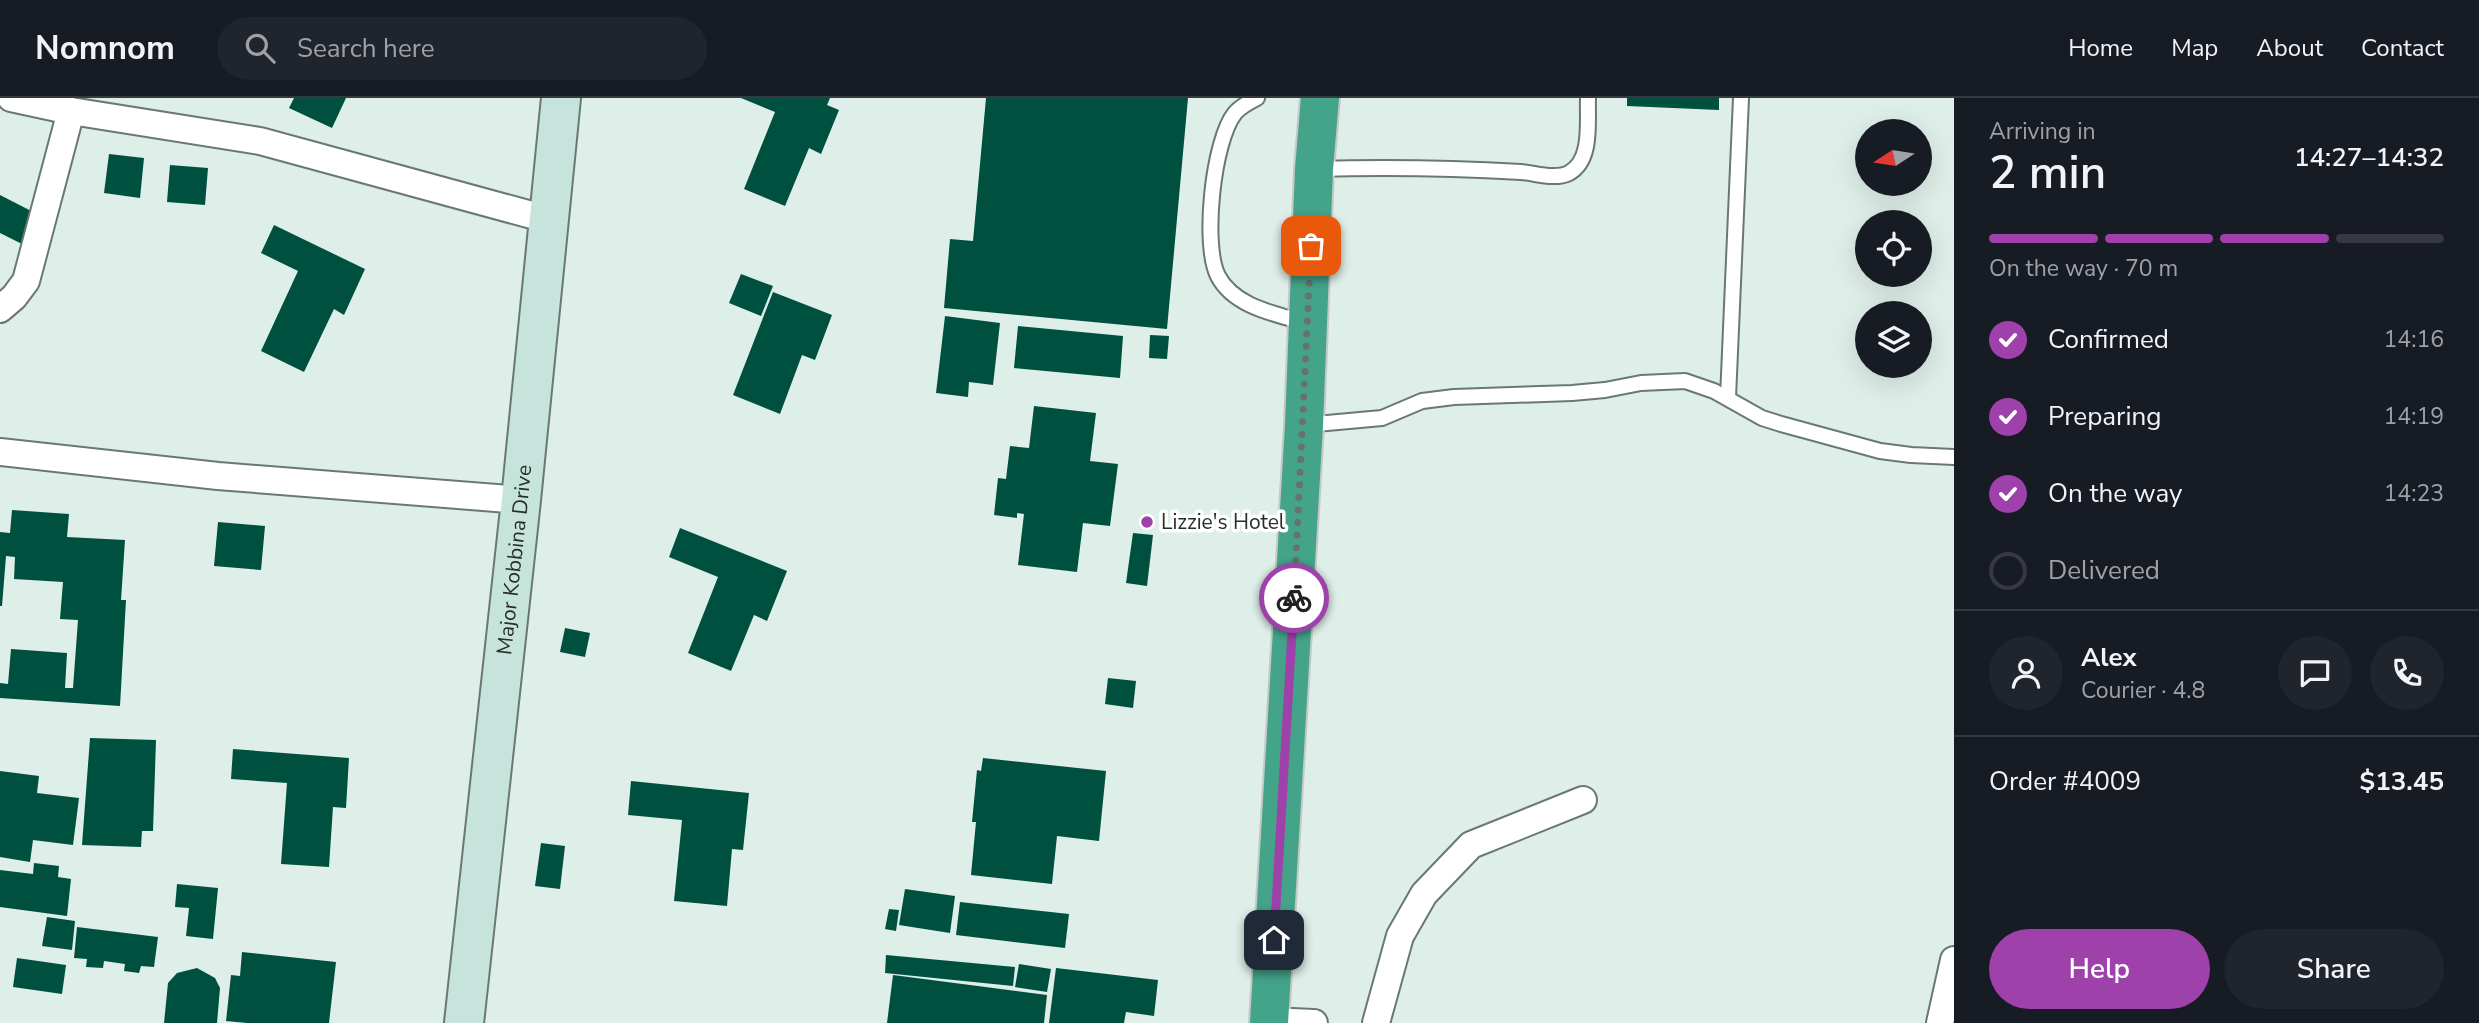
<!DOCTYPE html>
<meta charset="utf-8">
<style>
:root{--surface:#171b24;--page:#20242c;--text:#f1f3f6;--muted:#9ea1a6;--line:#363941;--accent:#9e41ab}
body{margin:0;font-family:"Nunito Sans",sans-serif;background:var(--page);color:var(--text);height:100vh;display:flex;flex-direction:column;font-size:26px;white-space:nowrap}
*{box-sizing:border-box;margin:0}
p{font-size:23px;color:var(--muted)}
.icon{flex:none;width:38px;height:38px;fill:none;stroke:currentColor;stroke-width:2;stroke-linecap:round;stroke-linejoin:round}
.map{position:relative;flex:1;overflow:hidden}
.drawer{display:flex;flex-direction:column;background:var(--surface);width:525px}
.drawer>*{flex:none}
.needle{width:46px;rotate:258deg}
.controls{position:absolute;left:1855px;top:21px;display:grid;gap:14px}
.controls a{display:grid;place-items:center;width:77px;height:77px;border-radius:50%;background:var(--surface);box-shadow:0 7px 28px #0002;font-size:35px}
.pin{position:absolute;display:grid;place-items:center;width:60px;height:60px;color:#fff;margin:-30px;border-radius:14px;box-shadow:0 4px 10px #0006}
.courier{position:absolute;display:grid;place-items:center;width:70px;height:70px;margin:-35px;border:5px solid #9e41ab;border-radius:50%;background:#fff;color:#222;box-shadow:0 2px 9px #0007}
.summary em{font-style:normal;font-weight:600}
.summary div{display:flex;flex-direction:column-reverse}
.summary{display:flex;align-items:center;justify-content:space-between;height:119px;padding:0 35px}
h1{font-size:46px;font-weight:600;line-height:52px}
.bar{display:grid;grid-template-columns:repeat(4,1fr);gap:10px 7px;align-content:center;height:84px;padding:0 35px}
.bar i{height:9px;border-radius:5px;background:var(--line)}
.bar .current{background:var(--accent)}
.bar p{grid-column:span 4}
.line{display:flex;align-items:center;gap:18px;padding:0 35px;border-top:2px solid var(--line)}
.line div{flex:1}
.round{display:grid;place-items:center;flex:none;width:74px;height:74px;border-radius:37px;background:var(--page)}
ol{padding:0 35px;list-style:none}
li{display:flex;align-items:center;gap:21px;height:77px}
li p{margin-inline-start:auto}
li .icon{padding:7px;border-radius:50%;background:var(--accent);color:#fff;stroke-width:4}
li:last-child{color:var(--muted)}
li i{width:38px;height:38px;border:4px solid var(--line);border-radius:50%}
.button{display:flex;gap:14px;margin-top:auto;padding:14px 35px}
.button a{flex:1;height:80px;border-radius:42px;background:var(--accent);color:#fff;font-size:28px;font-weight:600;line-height:80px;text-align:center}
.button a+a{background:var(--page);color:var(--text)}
header{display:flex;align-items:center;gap:42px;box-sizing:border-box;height:98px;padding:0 35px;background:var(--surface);border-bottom:2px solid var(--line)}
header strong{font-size:33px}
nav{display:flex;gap:38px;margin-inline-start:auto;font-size:24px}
.search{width:490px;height:63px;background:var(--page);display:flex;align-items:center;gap:18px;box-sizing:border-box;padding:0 24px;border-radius:38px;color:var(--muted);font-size:26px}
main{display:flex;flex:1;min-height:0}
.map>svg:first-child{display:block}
</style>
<header>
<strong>Nomnom</strong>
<div class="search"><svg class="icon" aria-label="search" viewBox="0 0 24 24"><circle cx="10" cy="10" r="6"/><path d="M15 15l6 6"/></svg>Search here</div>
<nav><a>Home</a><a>Map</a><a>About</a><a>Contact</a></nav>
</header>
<main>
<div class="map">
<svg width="1954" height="925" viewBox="0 0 1954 925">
<rect width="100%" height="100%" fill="#deeee8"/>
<g fill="#00503f">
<path d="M294,0H346L332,30L289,10Z"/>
<path d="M741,0H830L827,7L839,12L821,56L809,50L785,108L744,91L775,14Z"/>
<path d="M986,0H1188L1167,231L944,210L950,141L973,143Z"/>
<path d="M1627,0H1719V12L1627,8Z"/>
<path d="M109,56L144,60L140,100L104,95Z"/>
<path d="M170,67L208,70L205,107L167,104Z"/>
<path d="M0,97L41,118L26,148L0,135Z"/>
<path d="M274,127L365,171L344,217L334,211L304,274L261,253L298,173L261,155Z"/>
<path d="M741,176L773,188L761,218L729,205Z"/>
<path d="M773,194L832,217L815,262L802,257L780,316L733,297Z"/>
<path d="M945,218L1000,225L993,287L969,284L968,299L936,295Z"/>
<path d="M1018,228L1123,238L1120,280L1014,270Z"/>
<path d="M1150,237L1169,238L1167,261L1149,260Z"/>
<path d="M1034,308L1096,315L1090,363L1118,366L1110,428L1083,425L1077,474L1018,467L1024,416L1017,415V420L994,417L998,380L1006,381L1010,348L1029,350Z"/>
<path d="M12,412L69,416L67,439L125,442L121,502H126L120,608L0,600V585L8,586L11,551L67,555L65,590H73L78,522L60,521L63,484L14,481L15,459L6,458L2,508H0V434L10,435Z"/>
<path d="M218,424L265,428L261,472L214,468Z"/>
<path d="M680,430L787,473L767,523L754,517L731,573L688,555L718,479L669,459Z"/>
<path d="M1133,435L1153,437L1147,488L1126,485Z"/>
<path d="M565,530L590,535L585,559L560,554Z"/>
<path d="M1108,580L1136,583L1133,610L1105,606Z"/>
<path d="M90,640L156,642L153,733H142L141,749L82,747Z"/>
<path d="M233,651L349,660L346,710L333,709L329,769L281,766L287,685L231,681Z"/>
<path d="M983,660L1106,673L1099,743L1057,738L1052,786L971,777L976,724H972L977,672L981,673Z"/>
<path d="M0,673L39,678L37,695L79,700L73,747L33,742L30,764L0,759Z"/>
<path d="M631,683L749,695L743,752L732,751L727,808L674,803L682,722L628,717Z"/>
<path d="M541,745L565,748L560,791L535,788Z"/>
<path d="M34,765L59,768L58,779L71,781L67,818L0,809V772L33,776Z"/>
<path d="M177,786L218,790L213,841L186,838L189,810L175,809Z"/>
<path d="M905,791L955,798L950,835L899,827Z"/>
<path d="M960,804L1069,816L1065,850L956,837Z"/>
<path d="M889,811L899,812L896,833L885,831Z"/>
<path d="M47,819L75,823L72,852L42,848Z"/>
<path d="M77,829L158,839L154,869L141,868L139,875L124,873L125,866L104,863L103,870L86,869L87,861L74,860Z"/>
<path d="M242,854L336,864L329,925H247L226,923L231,877L240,878Z"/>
<path d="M886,857L1015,869L1013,888L885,875Z"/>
<path d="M17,860L66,867L62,896L13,889Z"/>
<path d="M1019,866L1051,871L1047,894L1015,889Z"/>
<path d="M197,870L215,880L220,890L217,925H164L168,885L177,875Z"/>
<path d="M1056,870L1158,882L1154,918L1126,914L1124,925H1049Z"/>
<path d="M893,877L1047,897L1044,925H887Z"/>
</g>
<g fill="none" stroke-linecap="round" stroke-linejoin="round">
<g stroke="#6a7873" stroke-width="18">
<g id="lane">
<path d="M1257,0C1249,4 1241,8 1235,15C1213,42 1202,147 1218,178C1234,209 1276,216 1306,225"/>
<path d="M1316,71C1385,69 1452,70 1521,74C1535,75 1556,82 1569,75C1593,62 1587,23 1588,0"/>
<path d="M1728,300L1741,0"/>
<path d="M1305,327L1382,320L1422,303L1454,299L1572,295L1605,292L1641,285L1685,283L1714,293L1762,320L1781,326L1880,353L1911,357L1954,359"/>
</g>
</g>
<g stroke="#6a7873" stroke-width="30">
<g id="street">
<path d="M11,0L71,13L260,43L550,122"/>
<path d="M0,211L14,199L26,183L71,13"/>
<path d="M0,354L218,378L521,402"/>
<path d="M1269,923L1314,925"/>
<path d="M1376,925L1400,838L1424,796L1471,747L1583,702"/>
<path d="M1940,925L1954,862"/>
</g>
</g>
<g stroke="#6a7873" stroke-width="42">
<g id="secondary">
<path id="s1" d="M464,925L521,402L561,0"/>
</g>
</g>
<g stroke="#c7c9c8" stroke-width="42">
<path id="highway" d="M1269,925L1304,327L1314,71L1320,0"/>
</g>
<use href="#lane" stroke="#fff" stroke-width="14"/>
<use href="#street" stroke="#fff" stroke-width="26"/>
<use href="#secondary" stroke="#c7e4dc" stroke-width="38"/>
<use href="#highway" stroke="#43a48a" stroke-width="38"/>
</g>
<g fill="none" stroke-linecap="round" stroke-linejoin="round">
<path stroke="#68716d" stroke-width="7" stroke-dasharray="0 12.6" d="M1294,500L1311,148"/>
<path stroke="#9e41ab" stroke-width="9" d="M1274,842L1294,500"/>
</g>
<circle fill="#9e41ab" stroke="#fff" stroke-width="2.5" cx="1147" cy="424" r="7"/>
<g text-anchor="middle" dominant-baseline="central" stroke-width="7" stroke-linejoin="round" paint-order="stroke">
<g font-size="21" fill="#282e2b" stroke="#fff" text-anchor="start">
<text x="1161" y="424">Lizzie's Hotel</text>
</g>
<g font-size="21" fill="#282e2b" stroke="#fff">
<text stroke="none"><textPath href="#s1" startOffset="466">Major Kobbina Drive</textPath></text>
</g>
</g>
</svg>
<div class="controls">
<a><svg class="needle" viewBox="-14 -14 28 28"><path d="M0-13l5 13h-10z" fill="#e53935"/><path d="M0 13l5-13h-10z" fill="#9ea1a6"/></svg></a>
<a><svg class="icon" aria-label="locate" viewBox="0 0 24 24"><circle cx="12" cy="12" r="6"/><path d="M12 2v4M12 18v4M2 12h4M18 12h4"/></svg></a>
<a><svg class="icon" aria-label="layers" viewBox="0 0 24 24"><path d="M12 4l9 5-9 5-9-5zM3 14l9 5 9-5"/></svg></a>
</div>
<div class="pin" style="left:1311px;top:148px;background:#ea580c"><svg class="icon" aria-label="bag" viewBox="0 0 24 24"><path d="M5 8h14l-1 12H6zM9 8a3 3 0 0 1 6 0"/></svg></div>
<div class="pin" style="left:1274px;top:842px;background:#1f2937"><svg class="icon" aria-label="home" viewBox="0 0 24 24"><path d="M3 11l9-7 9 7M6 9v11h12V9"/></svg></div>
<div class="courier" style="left:1294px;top:500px"><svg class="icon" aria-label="bike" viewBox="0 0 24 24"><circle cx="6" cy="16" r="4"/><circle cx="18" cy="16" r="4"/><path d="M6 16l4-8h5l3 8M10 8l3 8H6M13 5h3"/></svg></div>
</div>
<section class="drawer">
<div class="summary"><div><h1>2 min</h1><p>Arriving in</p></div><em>14:27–14:32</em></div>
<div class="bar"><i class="current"></i><i class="current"></i><i class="current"></i><i></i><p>On the way · 70 m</p></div>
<ol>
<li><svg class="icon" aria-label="check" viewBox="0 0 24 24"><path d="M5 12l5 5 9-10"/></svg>Confirmed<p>14:16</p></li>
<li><svg class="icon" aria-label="check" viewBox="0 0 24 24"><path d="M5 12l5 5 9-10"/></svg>Preparing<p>14:19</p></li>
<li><svg class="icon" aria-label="check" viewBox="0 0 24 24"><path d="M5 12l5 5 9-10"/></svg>On the way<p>14:23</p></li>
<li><i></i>Delivered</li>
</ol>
<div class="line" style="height:126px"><a class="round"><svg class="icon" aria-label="person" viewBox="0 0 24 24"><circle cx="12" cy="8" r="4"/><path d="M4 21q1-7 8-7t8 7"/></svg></a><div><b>Alex</b><p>Courier · 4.8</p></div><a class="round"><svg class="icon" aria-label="chat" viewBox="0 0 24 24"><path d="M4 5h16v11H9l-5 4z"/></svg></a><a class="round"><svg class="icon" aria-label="phone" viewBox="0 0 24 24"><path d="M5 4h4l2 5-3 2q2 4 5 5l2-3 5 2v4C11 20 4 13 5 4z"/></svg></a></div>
<div class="line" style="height:91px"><div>Order #4009</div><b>$13.45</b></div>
<div class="button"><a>Help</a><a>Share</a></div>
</section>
</main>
